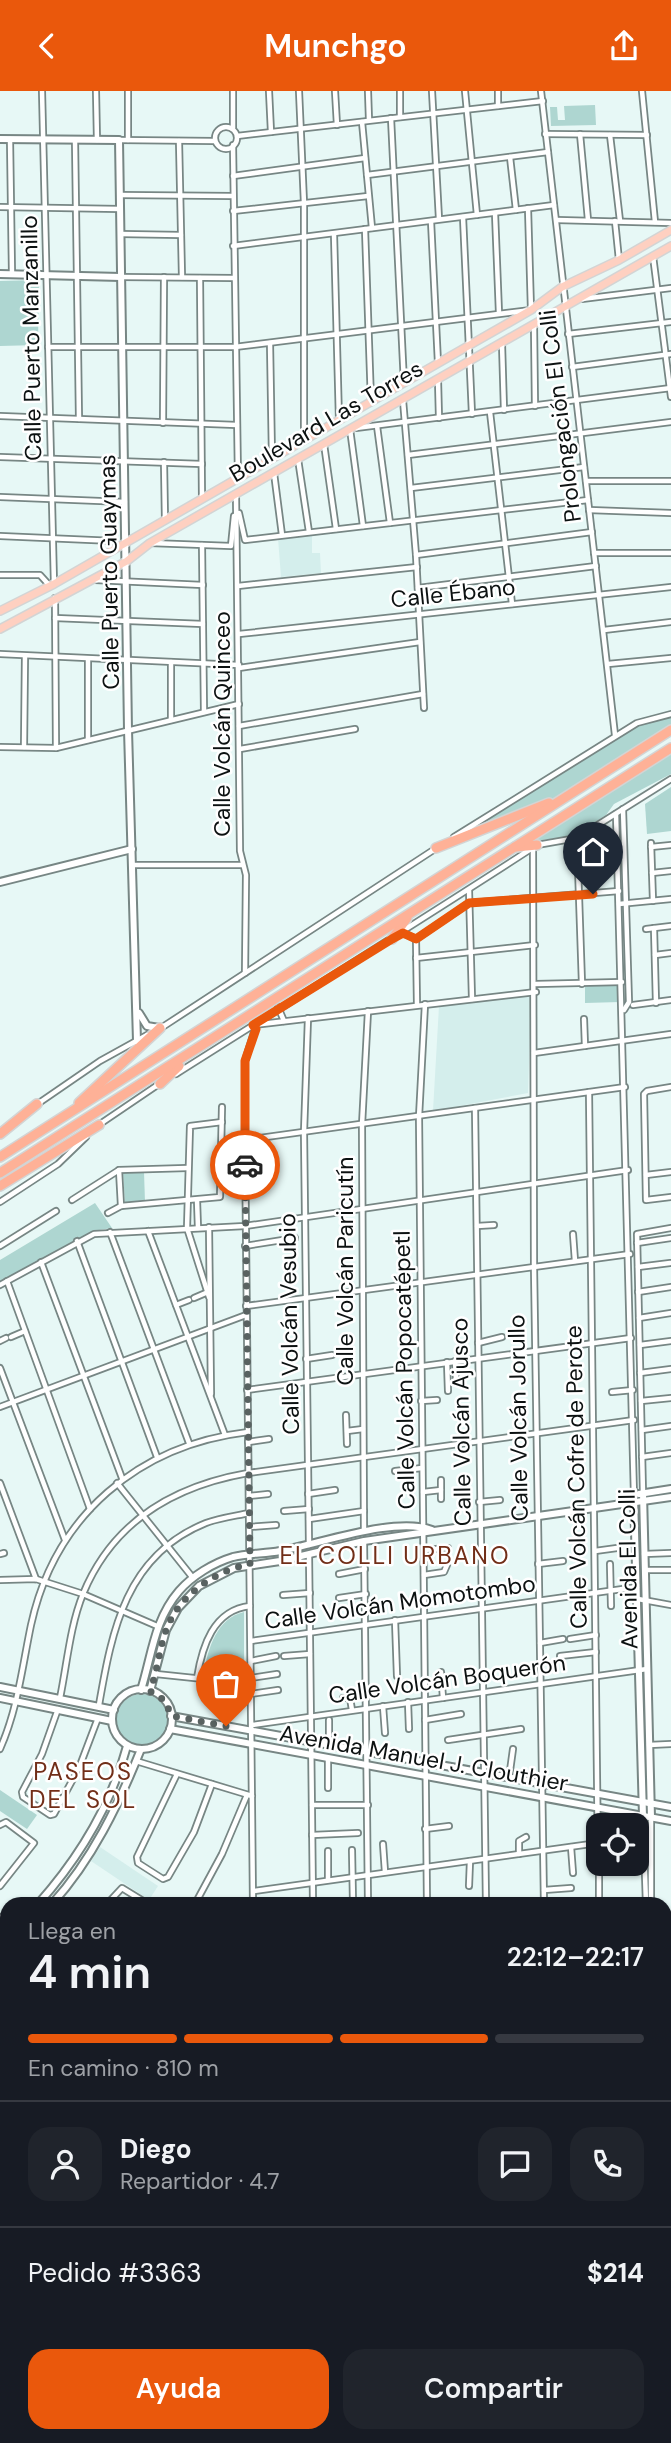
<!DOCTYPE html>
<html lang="es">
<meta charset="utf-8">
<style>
:root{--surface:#171b24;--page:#20242c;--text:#f1f3f6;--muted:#9ea1a6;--line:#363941;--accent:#ea580c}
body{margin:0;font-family:"DM Sans",sans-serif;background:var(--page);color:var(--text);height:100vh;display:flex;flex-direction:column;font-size:26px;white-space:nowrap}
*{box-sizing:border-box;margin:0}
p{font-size:23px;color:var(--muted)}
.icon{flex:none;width:38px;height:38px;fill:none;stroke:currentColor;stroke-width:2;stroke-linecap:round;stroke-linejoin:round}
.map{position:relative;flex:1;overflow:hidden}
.drawer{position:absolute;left:0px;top:1806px;width:672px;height:546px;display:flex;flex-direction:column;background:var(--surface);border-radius:21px 21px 0 0;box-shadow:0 2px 5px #0004}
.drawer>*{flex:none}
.controls{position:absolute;left:586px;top:1722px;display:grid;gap:14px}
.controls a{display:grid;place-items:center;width:63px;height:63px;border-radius:14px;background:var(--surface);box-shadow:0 2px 5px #0004;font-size:35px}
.pin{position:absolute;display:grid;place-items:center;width:60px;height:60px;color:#fff;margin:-72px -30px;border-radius:50% 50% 50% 0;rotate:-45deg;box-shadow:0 0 7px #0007}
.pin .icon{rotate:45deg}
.courier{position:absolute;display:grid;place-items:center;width:70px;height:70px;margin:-35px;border:5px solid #ea580c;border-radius:50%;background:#fff;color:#222;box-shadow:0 2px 9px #0007}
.summary em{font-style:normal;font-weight:600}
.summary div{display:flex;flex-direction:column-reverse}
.summary{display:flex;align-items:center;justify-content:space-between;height:119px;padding:0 28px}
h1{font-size:46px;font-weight:600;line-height:52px}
.bar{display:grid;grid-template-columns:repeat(4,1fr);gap:10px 7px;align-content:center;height:84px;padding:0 28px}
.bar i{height:9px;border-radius:5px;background:var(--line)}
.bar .selected{background:var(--accent)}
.bar p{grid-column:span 4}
.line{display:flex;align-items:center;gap:18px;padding:0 28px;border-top:2px solid var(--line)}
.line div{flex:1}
.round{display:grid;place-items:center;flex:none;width:74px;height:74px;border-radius:21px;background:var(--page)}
.button{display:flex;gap:14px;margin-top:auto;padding:14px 28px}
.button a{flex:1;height:80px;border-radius:21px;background:var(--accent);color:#fff;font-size:28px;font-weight:600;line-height:80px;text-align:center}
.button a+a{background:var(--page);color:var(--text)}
header{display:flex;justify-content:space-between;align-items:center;height:91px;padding:0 28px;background:var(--accent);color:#fff;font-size:32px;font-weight:600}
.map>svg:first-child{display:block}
</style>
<header><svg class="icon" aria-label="back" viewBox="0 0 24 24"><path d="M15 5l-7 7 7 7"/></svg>Munchgo<svg class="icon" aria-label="share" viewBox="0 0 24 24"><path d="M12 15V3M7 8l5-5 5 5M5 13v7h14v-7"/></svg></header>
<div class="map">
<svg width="671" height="2352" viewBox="0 0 671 2352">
<rect width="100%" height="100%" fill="#e7f8f6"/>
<g fill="#d4eeec">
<path d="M312,444V462H320L321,482L281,486L278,447Z"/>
<path d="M528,904L531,907L528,1002L433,1020L439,915Z"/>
<path d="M100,1756L158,1795L149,1809L91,1770Z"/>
<path d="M665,1899L671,1900V2177L665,2179Z"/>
<path d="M671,2205V2352H662V2345H665V2207Z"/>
</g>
<g fill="#aed6d1">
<path d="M595,14L596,34L551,35L550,16H557L558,29H565L564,15Z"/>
<path d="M39,189L38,254L0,255V190Z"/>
<path d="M671,626V636L564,704L460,746L638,634Z"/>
<path d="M671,661V683L614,713L606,724L573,745L527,751Z"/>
<path d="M671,696V740L647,743L645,713Z"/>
<path d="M619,894L620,911L585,912V895Z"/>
<path d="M144,1081L145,1111L125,1112L123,1082Z"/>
<path d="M95,1112L112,1137L93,1140L0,1192V1169Z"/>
<path d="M244,1521V1586L204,1581C208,1557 217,1527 244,1521Z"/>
<circle cx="142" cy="1629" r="26"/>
<path d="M0,1699L37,1724L27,1738L0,1720Z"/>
</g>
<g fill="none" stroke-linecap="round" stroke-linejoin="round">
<g stroke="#778684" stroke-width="8">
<g id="street">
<path d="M42,0L54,493"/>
<path d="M96,0L97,49"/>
<path d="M128,0V49"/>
<path d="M233,0V37"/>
<path d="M269,0L271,41"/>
<path d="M299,0L304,112V348"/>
<path d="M335,0L337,34"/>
<path d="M368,0L369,29"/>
<path d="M400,0V26"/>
<path d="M432,0L439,128"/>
<path d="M465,0L477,124"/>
<path d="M498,0V15"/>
<path d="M541,0L615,644"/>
<path d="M642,0L655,131"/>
<path d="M391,27L404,292"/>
<path d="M362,31L372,137"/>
<circle cx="226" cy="47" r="11"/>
<path d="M545,43L647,44"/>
<path d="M580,43L588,129"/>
<path d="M610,44L620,130"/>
<path d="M237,45L543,10"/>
<path d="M10,48L12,183"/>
<path d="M75,49L79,328"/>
<path d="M119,49L214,50"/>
<path d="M179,50L182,186"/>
<path d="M233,54L238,387"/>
<path d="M510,66L516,119"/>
<path d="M367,84L548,61"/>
<path d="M233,85L365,67"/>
<path d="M120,104L232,105"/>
<path d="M0,116L120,118"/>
<path d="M233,120L368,105"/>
<path d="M495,122L499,222"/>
<path d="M463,126L472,323"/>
<path d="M557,129L671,132"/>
<path d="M431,130L438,272"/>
<path d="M615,130L619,169"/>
<path d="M365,138L371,310"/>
<path d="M121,143L181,144"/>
<path d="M334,143L339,329"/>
<path d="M233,155L554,114"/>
<path d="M653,165L671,306"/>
<path d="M121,186L233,187"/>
<path d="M200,187L202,408"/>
<path d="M582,208L671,197"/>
<path d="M534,234L535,315"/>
<path d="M568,243L671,231"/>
<path d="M270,252L272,367"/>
<path d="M502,253L504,319"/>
<path d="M48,256H235L531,219L528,117"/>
<path d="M572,276L671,263"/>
<path d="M438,289L439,327"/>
<path d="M403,309L416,464L424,617"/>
<path d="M490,321L512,513"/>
<path d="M0,325L237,334"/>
<path d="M163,332L164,186"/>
<path d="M377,335L390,432"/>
<path d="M356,337L671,297"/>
<path d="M350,338L363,435"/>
<path d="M324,353L336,438"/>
<path d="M408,364L671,331"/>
<path d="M0,366L202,373"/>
<path d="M298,368L309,441"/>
<path d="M164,371L165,429"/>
<path d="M274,382L282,444"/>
<path d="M586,390H671"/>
<path d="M411,397L584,376"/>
<path d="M236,404L240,760L246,784L245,882"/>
<path d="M0,406L125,411"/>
<path d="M589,419L671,422"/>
<path d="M239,422L245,449L588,409"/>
<path d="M0,445L114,450L118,456"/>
<path d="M150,452L231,455L234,425"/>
<path d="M202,454L204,621"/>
<path d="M594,462H671"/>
<path d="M416,464L592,441"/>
<path d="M0,484H40L50,495"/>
<path d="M95,489L203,494"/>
<path d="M238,495L417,476"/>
<path d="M418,497L596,475"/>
<path d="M55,507L56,657"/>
<path d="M55,527L203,533"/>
<path d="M604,539L671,531"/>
<path d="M239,543L671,496"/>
<path d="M0,563L239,574"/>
<path d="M88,568V649"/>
<path d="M608,573L671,567"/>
<path d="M239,577L420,551"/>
<path d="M171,629V571"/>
<path d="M239,635L423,603"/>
<path d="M0,656L56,657L239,613"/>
<path d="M24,656L25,565"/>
<path d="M240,658L355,638"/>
<path d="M623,718L629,911L624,919"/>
<path d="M616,723L634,1405"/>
<path d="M454,746L637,632L671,623"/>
<path d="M577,747L582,893"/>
<path d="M651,752L653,810"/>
<path d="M651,756L671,754"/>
<path d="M533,757L534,1176L544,1813"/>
<path d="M132,774H242"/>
<path d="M652,782L671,780"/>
<path d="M469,799L472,908"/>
<path d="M619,813L671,808"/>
<path d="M654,837L656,912"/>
<path d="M646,838L671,835"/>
<path d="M403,842L416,848"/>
<path d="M416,848L469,812L619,800"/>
<path d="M416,848L417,914"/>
<path d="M655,864L671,862"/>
<path d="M416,867L535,854"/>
<path d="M536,893L622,891"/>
<path d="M425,913L419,1026L427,1813"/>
<path d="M633,914L671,909"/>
<path d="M278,916L284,930"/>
<path d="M308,927L304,1041L309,1454"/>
<path d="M584,928L585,955"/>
<path d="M161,937L438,756"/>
<path d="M534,962L671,943"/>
<path d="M176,983C296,907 417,832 537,754L577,747L671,688"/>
<path d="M671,996L647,1000L644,1003L646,1109L671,1106"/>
<path d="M589,1001L598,1770"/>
<path d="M36,1014L100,970L147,944"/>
<path d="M475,1017L486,1813"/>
<path d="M100,1033L159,993"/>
<path d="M245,1049L625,996"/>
<path d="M119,1079L121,1115"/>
<path d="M646,1084L671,1081"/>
<path d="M72,1109L119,1079L187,1077"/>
<path d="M197,1109L198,1137"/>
<path d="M0,1111L58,1073L86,1046"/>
<path d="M108,1122L121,1115L220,1106L222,1016"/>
<path d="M477,1135L494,1134"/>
<path d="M209,1136L211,1303"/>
<path d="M148,1140L225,1344"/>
<path d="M110,1141L189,1352"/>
<path d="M573,1143L575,1170"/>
<path d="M77,1150L157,1366"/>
<path d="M637,1152L671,1147"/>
<path d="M0,1155L56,1120"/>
<path d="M245,1155L295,1147"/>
<path d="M41,1171L122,1387"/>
<path d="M638,1176L670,1172"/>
<path d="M7,1190L90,1418"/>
<path d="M0,1194L94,1143L245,1135L628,1079"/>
<path d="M638,1201L671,1196"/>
<path d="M209,1206L187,1137L190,1035L222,1031"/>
<path d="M194,1207L208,1201"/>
<path d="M176,1214L189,1209"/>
<path d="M246,1215L630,1163"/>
<path d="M639,1227L671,1222"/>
<path d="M11,1246L25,1240"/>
<path d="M0,1250L6,1247"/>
<path d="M478,1252L502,1246"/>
<path d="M640,1254L671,1250"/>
<path d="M306,1268L332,1264"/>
<path d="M455,1270L456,1289"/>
<path d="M447,1271L448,1300"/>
<path d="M0,1277L65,1449"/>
<path d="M640,1282L671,1278"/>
<path d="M247,1299L631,1247"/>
<path d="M612,1301L633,1299"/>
<path d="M421,1310L437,1309"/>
<path d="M641,1310L671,1307"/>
<path d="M0,1316L246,1224"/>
<path d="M346,1324L347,1353"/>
<path d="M642,1339L671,1335"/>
<path d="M347,1340L363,1338"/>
<path d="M248,1351L269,1348"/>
<path d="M642,1366L671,1362"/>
<path d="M395,1380L422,1377"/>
<path d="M441,1389V1408"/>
<path d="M0,1392L36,1488"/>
<path d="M117,1392L193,1487"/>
<path d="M423,1401L441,1399"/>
<path d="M643,1402L637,1143L671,1137"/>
<path d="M308,1403L335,1399"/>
<path d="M249,1405L268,1403"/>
<path d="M479,1411L500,1409"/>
<path d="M284,1420L309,1418"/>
<path d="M309,1428L364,1420"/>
<path d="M249,1436L276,1434"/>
<path d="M364,1440L362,1034L368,920"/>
<path d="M364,1450L368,1813"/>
<path d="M424,1459L448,1457"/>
<path d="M595,1460L617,1457"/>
<path d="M0,1463L4,1462"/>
<path d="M309,1463L313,1813"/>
<path d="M644,1463L671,1462"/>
<path d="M538,1473L563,1470"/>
<path d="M610,1473L611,1515"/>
<path d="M645,1479H671"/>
<path d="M339,1483L365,1478"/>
<path d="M424,1484L444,1481L447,1474"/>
<path d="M0,1489L36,1488L83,1503L157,1535"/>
<path d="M283,1504L310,1502"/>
<path d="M339,1507L366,1503"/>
<path d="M638,1508L671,1514"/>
<path d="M395,1529L397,1585"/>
<path d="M570,1548L596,1544"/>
<path d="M251,1550L637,1496"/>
<path d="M540,1552L563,1548"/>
<path d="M284,1565L310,1563"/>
<path d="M560,1565L596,1561"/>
<path d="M251,1570L276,1565"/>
<path d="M441,1581L443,1607"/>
<path d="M156,1583L251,1593"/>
<path d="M197,1587C202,1556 213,1519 250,1515"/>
<path d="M251,1587L277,1583"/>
<path d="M251,1603L278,1599"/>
<path d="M60,1607C67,1573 70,1535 83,1503C113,1430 174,1395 248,1382L634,1329"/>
<path d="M343,1607H350L352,1619"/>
<path d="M408,1611L409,1638"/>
<path d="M99,1614C112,1539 126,1464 206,1432C219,1427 235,1425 249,1422"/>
<path d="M383,1615L385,1642"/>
<path d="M58,1618L42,1663L22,1701L23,1706L50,1724L54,1723L79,1677L98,1627"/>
<path d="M329,1629V1655"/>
<path d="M425,1629L461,1623"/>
<path d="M252,1634L647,1578"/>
<path d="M448,1649L521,1638"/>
<path d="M649,1654L671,1653"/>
<path d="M0,1658C18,1617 22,1577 31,1534C55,1424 139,1354 248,1341"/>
<path d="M328,1668V1697"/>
<path d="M136,1670L252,1705"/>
<path d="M177,1683L137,1766L138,1772L163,1788L168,1786L194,1741L212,1693"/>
<path d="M509,1687L513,1658"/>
<path d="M312,1714H368"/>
<path d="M643,1725L646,1813"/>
<path d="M651,1726V1813"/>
<path d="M0,1734L6,1731L34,1752L0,1795"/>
<path d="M425,1738L449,1735"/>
<path d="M312,1744L358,1742"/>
<path d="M383,1753L385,1781"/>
<path d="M571,1756L573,1782"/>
<path d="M352,1759L353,1812"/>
<path d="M328,1760V1789"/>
<path d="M519,1763V1750L526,1746"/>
<path d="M599,1773V1813"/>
<path d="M469,1795L470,1770"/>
<path d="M544,1799L571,1797"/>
<path d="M254,1800L598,1752"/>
<path d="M107,1813L122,1797L148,1813"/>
<path d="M195,1813L222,1763L247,1704"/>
<path d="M253,1813L245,1049V970L255,938L253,934L536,901"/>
<path d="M0,1826L7,1833"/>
<path d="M665,1872L671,1874"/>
<path d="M0,1890L7,1897"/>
<path d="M665,1896L671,1897"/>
<path d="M0,1954L7,1961"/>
<path d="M0,2005L7,2012"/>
<path d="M0,2056L7,2053"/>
<path d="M0,2118L7,2125"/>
<path d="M0,2268L7,2266"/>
<path d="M0,2317L7,2315"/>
<path d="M0,2333L7,2340"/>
<path d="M12,2345L19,2352"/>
<path d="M70,2345L77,2352"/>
<path d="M267,2345V2352"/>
<path d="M495,2345V2352"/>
<path d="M550,2345V2352"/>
<path d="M607,2345V2352"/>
<path d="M659,2345V2352"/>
<path d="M206,2352L219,2345"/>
<path d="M444,2352L460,2345"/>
<path d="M633,2352L644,2345"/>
</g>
</g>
<g stroke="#778684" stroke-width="10">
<g id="secondary">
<path d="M0,48L119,49L128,639L137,950"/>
<path d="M0,183L121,186"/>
<path d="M0,791L132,758"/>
<path d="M139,922L147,935L159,937"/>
<path d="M643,1402L651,1726"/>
<path d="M639,1403L671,1398"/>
<path d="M634,1405L643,1725"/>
<path d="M0,1596L114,1619"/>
<circle cx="142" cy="1628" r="30"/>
<path d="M141,1599C152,1564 154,1529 179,1500C192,1485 213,1472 233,1466C248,1462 265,1463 280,1460C320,1453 395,1425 432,1439"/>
<path d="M150,1600L166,1539L178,1517L199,1495L234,1477L280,1470L364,1450L671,1406"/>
<path d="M0,1607L112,1630"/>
<path d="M171,1625L671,1716"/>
<path d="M170,1638L671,1730"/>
<path d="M38,1813C79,1767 111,1714 127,1655"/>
<path d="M52,1813C92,1769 119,1713 141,1658"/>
<path d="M0,1854L7,1847"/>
<path d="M0,1867L7,1860"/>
</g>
</g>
<g stroke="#d3d4d4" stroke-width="10">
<g id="primary">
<path d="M0,520L54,493L468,255L531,219L562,196L619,169L671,139"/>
<path d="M0,538L127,470L150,452L671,155"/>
<path d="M665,2187L671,2185"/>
<path d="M0,2188L7,2195"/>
<path d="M665,2199L671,2197"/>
<path d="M0,2201L7,2208"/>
<path d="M144,2345L151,2352"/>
<path d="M160,2345L167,2352"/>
<path d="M318,2352L341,2345"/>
<path d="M363,2352L384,2345"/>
</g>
</g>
<g stroke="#d3d4d4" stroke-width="12">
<g id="highway">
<path d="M515,756L537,754"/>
<path d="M436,757L549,712"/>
<path d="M392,848L407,827"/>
<path d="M160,993L179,975"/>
<path d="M79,1012L160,937"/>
<path d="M0,1043L37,1013"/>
<path d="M0,1066L671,639"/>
<path d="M0,1082L671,657"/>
<path d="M0,1095L99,1034"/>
</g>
</g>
<use href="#street" stroke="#fff" stroke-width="4.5"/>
<use href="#secondary" stroke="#fff" stroke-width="6"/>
<use href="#primary" stroke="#fed0c1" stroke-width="7"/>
<use href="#highway" stroke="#feb197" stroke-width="9"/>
</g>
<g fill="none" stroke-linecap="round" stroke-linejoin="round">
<path stroke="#596261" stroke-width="7" stroke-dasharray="0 12.6" d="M226,1635L172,1625L164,1609L150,1600C157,1581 159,1561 165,1542C177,1506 213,1480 250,1473L245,1074"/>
<path stroke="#ea580c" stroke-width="9" d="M245,1074V970L256,938L253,934L392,848L403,842L416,848L469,812L593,803"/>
</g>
<g text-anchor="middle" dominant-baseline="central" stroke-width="5" stroke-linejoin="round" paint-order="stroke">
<g font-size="23" fill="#0c1111" stroke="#fff">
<text transform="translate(31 247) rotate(-91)">Calle Puerto Manzanillo</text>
<text transform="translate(560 325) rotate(-97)">Prolongación El Colli</text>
<text transform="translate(326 330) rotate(-30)">Boulevard Las Torres</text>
<text transform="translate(109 481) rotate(-91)">Calle Puerto Guaymas</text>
<text transform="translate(453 502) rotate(-6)">Calle Ébano</text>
<text transform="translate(222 633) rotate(-90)">Calle Volcán Quinceo</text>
<text transform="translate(345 1180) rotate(-90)">Calle Volcán Paricutín</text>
<text transform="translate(289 1233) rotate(-91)">Calle Volcán Vesubio</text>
<text transform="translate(404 1279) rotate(-91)">Calle Volcán Popocatépetl</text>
<text transform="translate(518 1327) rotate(-91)">Calle Volcán Jorullo</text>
<text transform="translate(461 1331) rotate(-91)">Calle Volcán Ajusco</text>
<text transform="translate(576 1386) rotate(-91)">Calle Volcán Cofre de Perote</text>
<text transform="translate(628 1478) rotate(-91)">Avenida El Colli</text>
<text transform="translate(400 1511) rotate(-8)">Calle Volcán Momotombo</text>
<text transform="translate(447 1588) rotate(-8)">Calle Volcán Boquerón</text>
<text transform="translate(424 1667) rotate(10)">Avenida Manuel J. Clouthier</text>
</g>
<g font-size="24" letter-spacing="2" fill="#712e18" stroke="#fff">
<text x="395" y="1464">EL COLLI URBANO</text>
<text x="83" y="1680">PASEOS<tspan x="83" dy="28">DEL SOL</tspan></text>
</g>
</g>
</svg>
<div class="controls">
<a><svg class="icon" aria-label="locate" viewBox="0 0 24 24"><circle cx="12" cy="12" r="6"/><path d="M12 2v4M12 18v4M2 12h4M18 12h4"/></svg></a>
</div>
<div class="pin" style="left:226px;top:1635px;background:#ea580c"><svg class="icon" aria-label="bag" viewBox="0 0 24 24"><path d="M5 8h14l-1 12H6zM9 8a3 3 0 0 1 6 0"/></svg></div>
<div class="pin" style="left:593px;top:803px;background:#1f2937"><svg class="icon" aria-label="home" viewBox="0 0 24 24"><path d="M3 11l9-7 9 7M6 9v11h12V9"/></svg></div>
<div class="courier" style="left:245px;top:1074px"><svg class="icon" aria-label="car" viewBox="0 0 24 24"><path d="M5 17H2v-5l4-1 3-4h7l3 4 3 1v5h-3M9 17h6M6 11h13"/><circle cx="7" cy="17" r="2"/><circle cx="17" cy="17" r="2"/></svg></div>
<section class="drawer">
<div class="summary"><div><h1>4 min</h1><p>Llega en</p></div><em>22:12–22:17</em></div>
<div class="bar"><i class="selected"></i><i class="selected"></i><i class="selected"></i><i></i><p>En camino · 810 m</p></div>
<div class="line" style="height:126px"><a class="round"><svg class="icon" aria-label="person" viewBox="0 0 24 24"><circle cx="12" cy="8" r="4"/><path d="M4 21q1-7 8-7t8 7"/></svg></a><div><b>Diego</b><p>Repartidor · 4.7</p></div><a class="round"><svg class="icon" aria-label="chat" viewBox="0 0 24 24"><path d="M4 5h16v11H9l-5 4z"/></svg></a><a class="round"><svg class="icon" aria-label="phone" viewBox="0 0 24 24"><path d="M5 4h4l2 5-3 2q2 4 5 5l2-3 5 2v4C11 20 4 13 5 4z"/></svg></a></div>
<div class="line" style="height:91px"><div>Pedido #3363</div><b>$214</b></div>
<div class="button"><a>Ayuda</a><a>Compartir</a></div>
</section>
</div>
